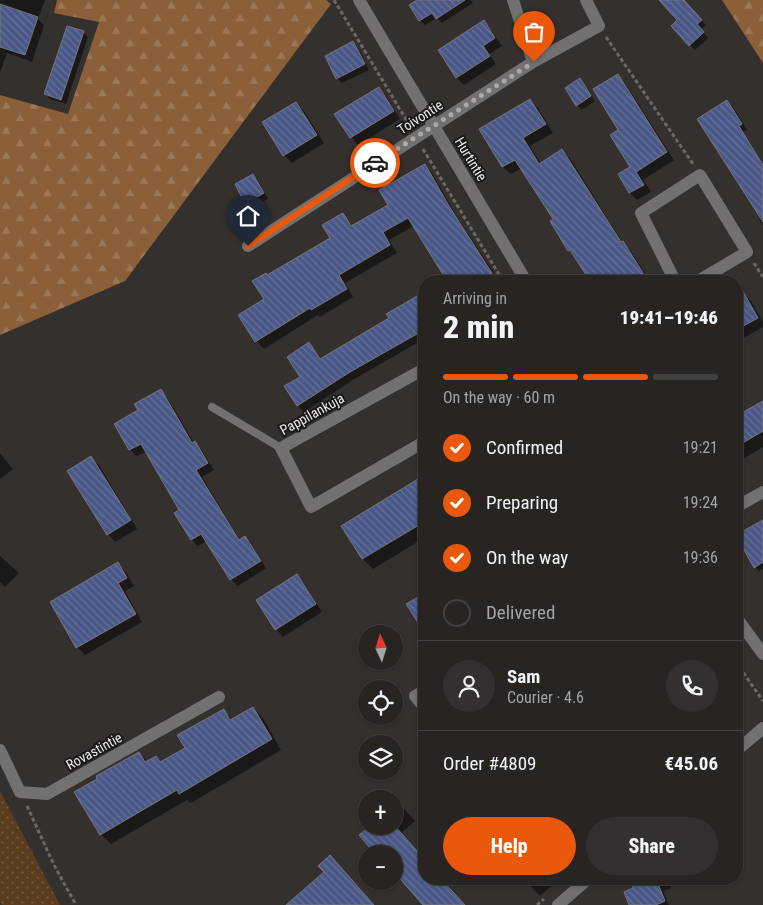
<!DOCTYPE html>
<meta charset="utf-8">
<style>
:root{--surface:#272422;--page:#33302f;--text:#f1f3f6;--muted:#a4a4a5;--line:#434140;--accent:#ea580c}
body{margin:0;font-family:"Roboto Condensed",sans-serif;background:var(--page);color:var(--text);height:100vh;display:flex;flex-direction:column;font-size:19px;white-space:nowrap}
*{box-sizing:border-box;margin:0}
p{font-size:16px;color:var(--muted)}
.icon{flex:none;width:28px;height:28px;fill:none;stroke:currentColor;stroke-width:2;stroke-linecap:round;stroke-linejoin:round}
.map{position:relative;flex:1;overflow:hidden}
.side{position:absolute;left:418px;top:275px;width:325px;height:610px;display:flex;flex-direction:column;background:var(--surface);border-radius:20px;box-shadow:0 1px 4px #0004,0 0 0 1px var(--line)}
.side>*{flex:none}
.needle{width:32px;rotate:356deg}
.buttons{position:absolute;left:358px;top:625px;display:grid;gap:10px}
.buttons a{display:grid;place-items:center;width:45px;height:45px;border-radius:50%;background:var(--surface);box-shadow:0 1px 4px #0004,0 0 0 1px var(--line);font-size:25px}
.pin{position:absolute;display:grid;place-items:center;width:42px;height:42px;color:#fff;margin:-51px -21px;border-radius:50% 50% 50% 0;rotate:-45deg;box-shadow:0 0 5px #0007}
.pin .icon{rotate:45deg}
.courier{position:absolute;display:grid;place-items:center;width:50px;height:50px;margin:-25px;border:4px solid #ea580c;border-radius:50%;background:#fff;color:#222;box-shadow:0 1px 6px #0007}
.head em{font-style:normal;font-weight:800}
.head div{display:flex;flex-direction:column-reverse}
.head{display:flex;align-items:center;justify-content:space-between;height:85px;padding:0 25px}
h1{font-size:32px;font-weight:800;line-height:38px}
.bar{display:grid;grid-template-columns:repeat(4,1fr);gap:8px 5px;align-content:center;height:60px;padding:0 25px}
.bar i{height:6px;border-radius:4px;background:var(--line)}
.bar .active{background:var(--accent)}
.bar p{grid-column:span 4}
.line{display:flex;align-items:center;gap:12px;padding:0 25px;border-top:1px solid var(--line)}
.line div{flex:1}
.round{display:grid;place-items:center;flex:none;width:52px;height:52px;border-radius:26px;background:var(--page)}
ol{padding:0 25px;list-style:none}
li{display:flex;align-items:center;gap:15px;height:55px}
li p{margin-inline-start:auto}
li .icon{padding:5px;border-radius:50%;background:var(--accent);color:#fff;stroke-width:4}
li:last-child{color:var(--muted)}
li i{width:28px;height:28px;border:2px solid var(--line);border-radius:50%}
.primary-button{display:flex;gap:10px;margin-top:auto;padding:10px 25px}
.primary-button a{flex:1;height:58px;border-radius:30px;background:var(--accent);color:#fff;font-size:20px;font-weight:800;line-height:58px;text-align:center}
.primary-button a+a{background:var(--page);color:var(--text)}
.map>svg:first-child{display:block}
</style>
<div class="map">
<svg width="763" height="905" viewBox="0 0 763 905">
<defs>
<pattern id="grass-dots" width="8" height="8" patternUnits="userSpaceOnUse" patternTransform="scale(1.25)"><rect width="8" height="8" fill="#5c3c1f"/><path d="M2 2h.1M6 6h.1" fill="none" stroke="#745840" stroke-width="1.8" stroke-linecap="round"/></pattern>
<pattern id="forest-firs" width="22" height="20" patternUnits="userSpaceOnUse" patternTransform="scale(1.25)"><rect width="22" height="20" fill="#8b6039"/><path d="M5 1l3.5 6h-7zM16 11l3.5 6h-7z" fill="#9c7756"/></pattern>
<pattern id="building-back-hatch" width="6" height="6" patternUnits="userSpaceOnUse" patternTransform="scale(1.25)"><rect width="6" height="6" fill="#4b5887"/><path d="M-1 5l2 2M0 0l6 6M5-1l2 2" fill="none" stroke="#657098"/></pattern>
</defs>
<rect width="100%" height="100%" fill="#34302d"/>
<path fill="url(#grass-dots)" d="M0,791L60,905H2L0,902Z"/>
<g fill="url(#forest-firs)">
<path d="M57,0H326L331,4L125,281L0,335V95L68,114L99,22L54,13Z"/>
<path d="M722,0H763V63Z"/>
</g>
<g fill="#0007">
<path d="M0,0H45L38,19L44,25L32,62L7,53L0,73Z"/>
<path d="M420,0H471L473,3L442,23L437,18L425,25L420,20Z"/>
<path d="M664,0H683L706,25L701,30L708,38L695,50L690,45L679,20Z"/>
<path d="M484,22L491,30L502,46L489,54L496,64L464,85L457,78Z"/>
<path d="M83,32L88,37L66,104L50,99L45,94Z"/>
<path d="M353,43L358,48L369,70L342,83L337,78L326,57Z"/>
<path d="M618,75L625,83L674,160L643,180L651,192L637,200L630,193L619,175L631,168L620,131Z"/>
<path d="M580,80L595,101L582,110L577,105Z"/>
<path d="M378,88L386,96L400,119L358,145L351,137Z"/>
<path d="M530,100L538,108L553,133L530,146L541,164L562,151L570,158L623,244L630,250L650,281H591L576,257L569,250L555,219L522,168L511,174L503,167L481,130Z"/>
<path d="M727,101L733,107L747,130L743,132L763,163V225L759,219L762,218Z"/>
<path d="M296,103L304,111L324,143L292,163L284,155Z"/>
<path d="M425,166L432,173L456,215L499,281H446L443,278L445,276L414,226L389,240L397,253L345,283L353,297L320,317L318,315L264,349L256,341L265,300L268,276L331,238L343,215L353,227L389,206Z"/>
<path d="M253,175L258,180L268,199L251,208L246,203Z"/>
<path d="M743,293L751,301L763,322V327L736,342V297Z"/>
<path d="M424,300V339L356,378L304,412L298,406L286,387L301,377L308,344L321,360Z"/>
<path d="M160,391L167,397L194,443L201,449L214,470L202,477L240,540L245,537L251,544L266,568L238,586L231,579L207,541L198,546L192,540L176,513L181,510L147,451L137,456L130,450L116,425L140,411Z"/>
<path d="M763,402V447L736,463V408L740,405L747,412Z"/>
<path d="M0,453L13,469L0,479Z"/>
<path d="M91,458L99,465L137,529L115,542L108,534Z"/>
<path d="M417,481L424,487V538L373,569L363,559L343,526Z"/>
<path d="M763,521V569L759,571L755,567Z"/>
<path d="M0,556L19,573L5,587L0,582Z"/>
<path d="M118,564L126,572L134,586L125,591L142,622L85,655L77,647Z"/>
<path d="M297,576L304,584L322,612L283,637L276,629Z"/>
<path d="M253,708L263,718L281,750L191,803L187,800L111,844L101,834L139,753L148,762L156,758L161,763L187,748L224,711L233,720Z"/>
<path d="M399,803L415,821L400,834L424,879H441L464,905H424L394,871V808Z"/>
<path d="M524,879H559L540,896Z"/>
<path d="M637,879H667L671,888L663,891L669,905H631L634,888L631,881Z"/>
</g>
<g fill="url(#building-back-hatch)" stroke="#74767b">
<path d="M417,0H465L436,19L432,13L419,21L409,5Z"/>
<path d="M659,0H684L702,20L697,24L704,32L689,46L671,26L677,20Z"/>
<path d="M0,4L38,17L25,55L0,47Z"/>
<path d="M484,20L495,38L483,46L490,56L456,78L438,50Z"/>
<path d="M67,26L84,31L61,100L44,94Z"/>
<path d="M353,41L365,64L336,79L325,56Z"/>
<path d="M618,74L667,152L636,172L644,185L629,193L618,174L630,167L610,135L618,130L593,89Z"/>
<path d="M580,78L591,96L576,106L565,88Z"/>
<path d="M379,87L394,111L350,138L334,114Z"/>
<path d="M530,99L546,124L523,138L539,164L562,149L621,242L623,241L648,281H590L570,250L568,251L550,221L553,219L515,160L502,167L479,129Z"/>
<path d="M727,100L742,124L739,126L763,165V222L697,119Z"/>
<path d="M296,102L317,135L283,156L262,122Z"/>
<path d="M425,164L449,206L497,281H447L408,218L383,232L390,245L339,275L347,289L311,310L310,308L255,342L238,315L264,299L252,281L266,273L267,275L330,238L322,225L343,213L351,226L388,205L379,190Z"/>
<path d="M253,174L264,193L245,204L235,184Z"/>
<path d="M736,279L758,318L736,330Z"/>
<path d="M424,292V330L350,372L297,406L284,386L300,377L287,357L309,342L320,359L389,318L386,314Z"/>
<path d="M161,389L192,443L195,441L208,463L196,470L239,540L245,536L261,561L230,580L201,534L191,540L174,513L179,510L141,444L129,450L114,424L138,410L134,404Z"/>
<path d="M763,401V431L736,447V416Z"/>
<path d="M91,456L131,520L107,535L67,471Z"/>
<path d="M418,479L424,489V522L362,559L341,526Z"/>
<path d="M763,520V562L754,568L736,535Z"/>
<path d="M118,562L127,578L118,583L136,614L76,648L50,602Z"/>
<path d="M297,574L316,604L275,630L256,600Z"/>
<path d="M418,597L424,606V632L406,604Z"/>
<path d="M253,707L272,739L179,794L177,790L100,835L74,792L97,779L96,776L139,752L145,762L156,756L160,762L185,748L177,735L224,709L230,720Z"/>
<path d="M370,826H395L424,859V879H441L465,905H423L394,872V854H375L359,835Z"/>
<path d="M330,855L374,905H286L324,872L318,866Z"/>
<path d="M629,879H656L665,901L656,905H629L624,892L633,888Z"/>
</g>
<g fill="none" stroke-linecap="round" stroke-linejoin="round">
<g stroke="#6c6866" stroke-width="3" stroke-dasharray="4 2.5" stroke-linecap="butt">
<path d="M334,0L410,126"/>
<path d="M606,37L693,164"/>
<path d="M423,149L503,281"/>
<path d="M754,263L763,277"/>
<path d="M736,662L763,701"/>
<path d="M27,806L54,865L76,905"/>
<path d="M537,905L544,899"/>
</g>
<path stroke="#73716f" stroke-width="8" d="M212,407L281,448"/>
<g stroke="#73716f" stroke-width="12">
<path d="M359,0L526,281"/>
<path d="M513,0L533,62"/>
<path d="M248,246L533,62L599,26L586,0"/>
<path d="M675,281L641,213L700,175L747,252L698,281"/>
<path d="M424,369L281,448L311,507L424,442"/>
<path d="M736,507L763,492"/>
<path d="M736,617L763,654"/>
<path d="M424,691L415,696L424,707"/>
<path d="M0,750L20,792L47,794L219,697"/>
<path d="M736,751L763,728"/>
<path d="M558,905L588,879"/>
</g>
</g>
<g fill="none" stroke-linecap="round" stroke-linejoin="round">
<path stroke="#aca9a7" stroke-width="5" stroke-dasharray="0 9" d="M375,163L534,62"/>
<path stroke="#ea580c" stroke-width="6" d="M248,246L375,163"/>
</g>
<g text-anchor="middle" dominant-baseline="central" stroke-width="4" stroke-linejoin="round" paint-order="stroke">
<g font-size="14" fill="#edeae8" stroke="#1a1917">
<text transform="translate(420 117) rotate(-33)">Toivontie</text>
<text transform="translate(471 159) rotate(59)">Hurtintie</text>
<text transform="translate(312 414) rotate(-29)">Pappilankuja</text>
<text transform="translate(94 751) rotate(-29)">Rovastintie</text>
</g>
</g>
</svg>
<div class="buttons">
<a><svg class="needle" viewBox="-14 -14 28 28"><path d="M0-13l5 13h-10z" fill="#e53935"/><path d="M0 13l5-13h-10z" fill="#a4a4a5"/></svg></a>
<a><svg class="icon" aria-label="locate" viewBox="0 0 24 24"><circle cx="12" cy="12" r="6"/><path d="M12 2v4M12 18v4M2 12h4M18 12h4"/></svg></a>
<a><svg class="icon" aria-label="layers" viewBox="0 0 24 24"><path d="M12 4l9 5-9 5-9-5zM3 14l9 5 9-5"/></svg></a>
<a>+</a>
<a>−</a>
</div>
<div class="pin" style="left:534px;top:62px;background:#ea580c"><svg class="icon" aria-label="bag" viewBox="0 0 24 24"><path d="M5 8h14l-1 12H6zM9 8a3 3 0 0 1 6 0"/></svg></div>
<div class="pin" style="left:248px;top:246px;background:#1f2937"><svg class="icon" aria-label="home" viewBox="0 0 24 24"><path d="M3 11l9-7 9 7M6 9v11h12V9"/></svg></div>
<div class="courier" style="left:375px;top:163px"><svg class="icon" aria-label="car" viewBox="0 0 24 24"><path d="M5 17H2v-5l4-1 3-4h7l3 4 3 1v5h-3M9 17h6M6 11h13"/><circle cx="7" cy="17" r="2"/><circle cx="17" cy="17" r="2"/></svg></div>
<section class="side">
<div class="head"><div><h1>2 min</h1><p>Arriving in</p></div><em>19:41–19:46</em></div>
<div class="bar"><i class="active"></i><i class="active"></i><i class="active"></i><i></i><p>On the way · 60 m</p></div>
<ol>
<li><svg class="icon" aria-label="check" viewBox="0 0 24 24"><path d="M5 12l5 5 9-10"/></svg>Confirmed<p>19:21</p></li>
<li><svg class="icon" aria-label="check" viewBox="0 0 24 24"><path d="M5 12l5 5 9-10"/></svg>Preparing<p>19:24</p></li>
<li><svg class="icon" aria-label="check" viewBox="0 0 24 24"><path d="M5 12l5 5 9-10"/></svg>On the way<p>19:36</p></li>
<li><i></i>Delivered</li>
</ol>
<div class="line" style="height:90px"><a class="round"><svg class="icon" aria-label="person" viewBox="0 0 24 24"><circle cx="12" cy="8" r="4"/><path d="M4 21q1-7 8-7t8 7"/></svg></a><div><b>Sam</b><p>Courier · 4.6</p></div><a class="round"><svg class="icon" aria-label="phone" viewBox="0 0 24 24"><path d="M5 4h4l2 5-3 2q2 4 5 5l2-3 5 2v4C11 20 4 13 5 4z"/></svg></a></div>
<div class="line" style="height:65px"><div>Order #4809</div><b>€45.06</b></div>
<div class="primary-button"><a>Help</a><a>Share</a></div>
</section>
</div>
